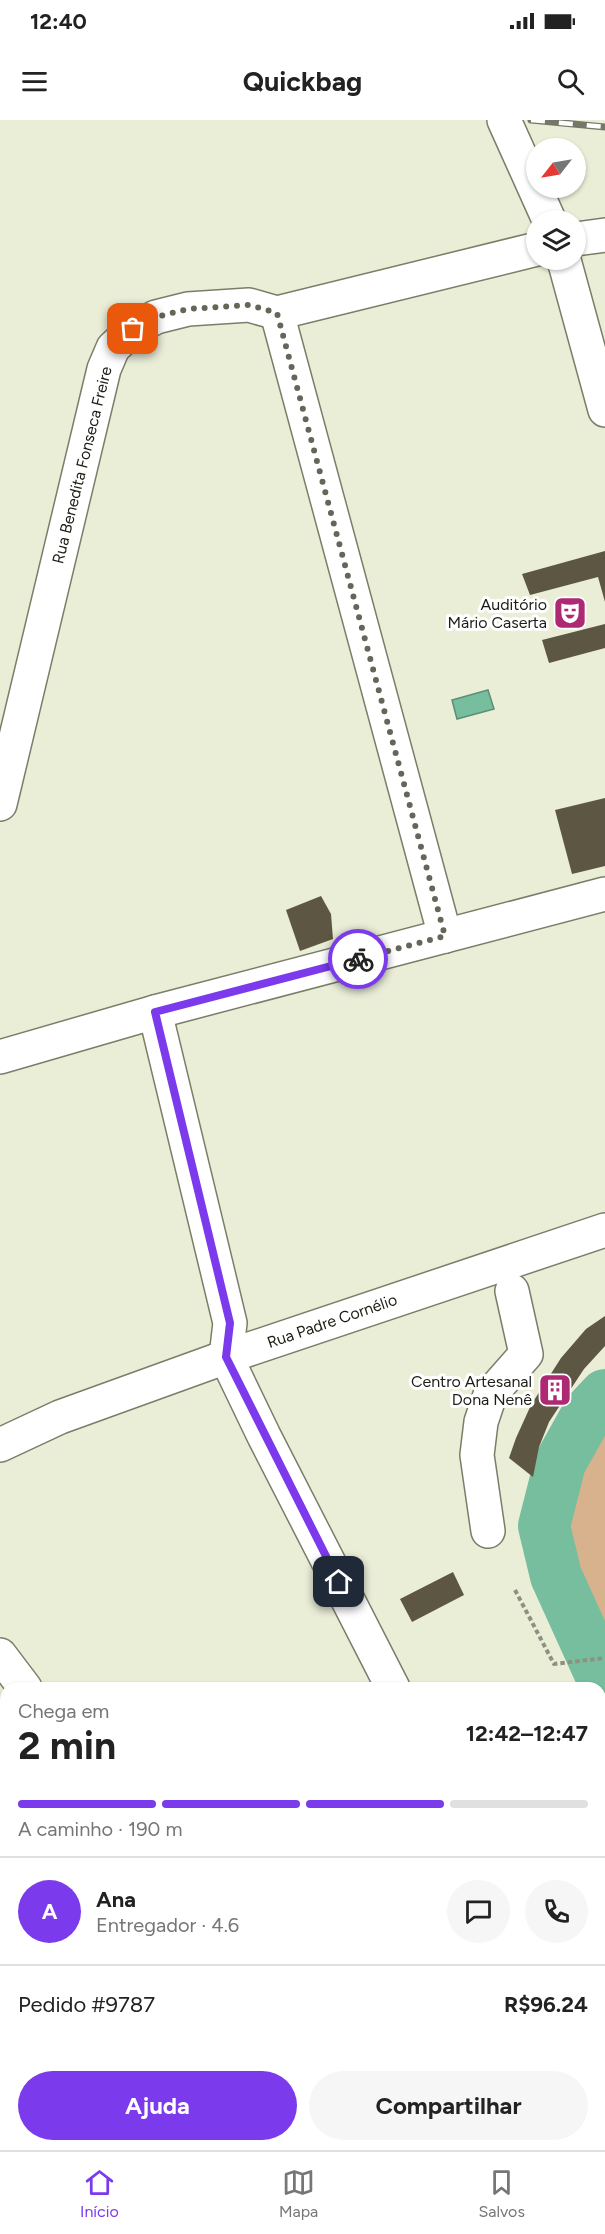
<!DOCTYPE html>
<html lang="pt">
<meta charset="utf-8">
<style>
:root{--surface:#fff;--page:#f6f6f6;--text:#222;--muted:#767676;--line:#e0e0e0;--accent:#7c3aed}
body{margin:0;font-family:Figtree,sans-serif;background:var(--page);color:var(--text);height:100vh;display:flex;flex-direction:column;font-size:22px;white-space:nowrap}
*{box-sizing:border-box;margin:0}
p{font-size:20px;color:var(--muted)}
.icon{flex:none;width:33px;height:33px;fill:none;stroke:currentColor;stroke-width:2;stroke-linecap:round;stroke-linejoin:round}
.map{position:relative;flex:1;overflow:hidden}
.panel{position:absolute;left:0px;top:1562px;width:606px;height:470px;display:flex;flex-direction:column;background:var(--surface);border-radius:18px 18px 0 0;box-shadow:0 2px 4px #0004}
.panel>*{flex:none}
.needle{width:39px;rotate:239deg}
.buttons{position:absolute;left:526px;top:18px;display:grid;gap:12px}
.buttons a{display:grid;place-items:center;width:60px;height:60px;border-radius:50%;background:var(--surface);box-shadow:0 2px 4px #0004;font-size:30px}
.pin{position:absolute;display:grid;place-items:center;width:51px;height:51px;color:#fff;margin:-26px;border-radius:12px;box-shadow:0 3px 9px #0006}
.courier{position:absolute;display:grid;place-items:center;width:60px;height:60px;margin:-30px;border:4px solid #7c3aed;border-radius:50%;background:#fff;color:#222;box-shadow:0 2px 8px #0007}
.overview em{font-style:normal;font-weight:700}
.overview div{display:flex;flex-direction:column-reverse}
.overview{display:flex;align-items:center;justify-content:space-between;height:102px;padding:0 18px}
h1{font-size:39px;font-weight:700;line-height:45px}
.bar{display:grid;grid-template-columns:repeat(4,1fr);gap:9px 6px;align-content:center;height:72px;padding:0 18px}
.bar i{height:8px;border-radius:4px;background:var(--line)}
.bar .active{background:var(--accent)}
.bar p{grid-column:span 4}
.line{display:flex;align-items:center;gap:15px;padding:0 18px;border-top:2px solid var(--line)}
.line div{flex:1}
.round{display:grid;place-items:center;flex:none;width:63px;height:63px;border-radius:32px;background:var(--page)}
.button{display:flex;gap:12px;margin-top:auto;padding:12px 18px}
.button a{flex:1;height:69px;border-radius:36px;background:var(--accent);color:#fff;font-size:24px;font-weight:700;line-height:69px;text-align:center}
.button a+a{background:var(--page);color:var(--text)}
.status{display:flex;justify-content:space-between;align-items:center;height:42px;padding:0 30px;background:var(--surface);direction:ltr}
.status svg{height:16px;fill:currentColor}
header{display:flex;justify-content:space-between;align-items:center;height:78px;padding:0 18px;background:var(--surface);font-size:27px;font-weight:700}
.dock{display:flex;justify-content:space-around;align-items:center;height:84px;border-top:2px solid var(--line);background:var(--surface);font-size:16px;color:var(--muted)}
.dock a{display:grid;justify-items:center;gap:3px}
.dock .active{color:var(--accent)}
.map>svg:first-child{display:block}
</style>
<div class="status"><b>12:40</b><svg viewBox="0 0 49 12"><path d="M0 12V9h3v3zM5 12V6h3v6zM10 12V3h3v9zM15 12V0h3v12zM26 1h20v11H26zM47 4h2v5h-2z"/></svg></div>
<header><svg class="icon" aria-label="menu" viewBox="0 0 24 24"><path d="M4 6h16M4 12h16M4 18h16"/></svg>Quickbag<svg class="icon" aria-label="search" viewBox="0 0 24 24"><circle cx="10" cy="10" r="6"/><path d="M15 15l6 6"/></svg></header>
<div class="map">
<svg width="605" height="2030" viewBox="0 0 605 2030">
<rect width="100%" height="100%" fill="#eaeed7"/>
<g fill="#d8b28d">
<path d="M605,1301V1527L565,1432L571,1361Z"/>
<path d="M6,1756V1840H0V1757Z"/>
<path d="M605,1853V1968H600V1857Z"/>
</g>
<g fill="#77be9f" stroke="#5c8e76" stroke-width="1.5">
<path d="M488,570L494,589L457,599L452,580Z"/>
<path d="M0,1840H6V2025H359L361,2030H0Z"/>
</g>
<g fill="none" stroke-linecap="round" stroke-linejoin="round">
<g stroke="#77be9f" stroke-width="52">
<path d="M605,1275L588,1293L560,1343L544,1406L556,1456L605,1564"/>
<path d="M600,1826L605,1822"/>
<path d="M438,2030L441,2025"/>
</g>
</g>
<g fill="#5d5643">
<path d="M605,431V482L598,457L530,475L522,454Z"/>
<path d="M605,504V528L549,543L542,520Z"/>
<path d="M605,678V746L572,754L555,690Z"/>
<path d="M321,776L331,794L333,819L300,831L286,790Z"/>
<path d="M605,1196V1226L584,1249L549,1302L539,1327L533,1357L509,1338L516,1318L531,1285L561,1238L586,1209Z"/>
<path d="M453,1452L464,1475L412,1502L400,1479Z"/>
</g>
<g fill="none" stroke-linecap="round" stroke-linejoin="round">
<g stroke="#7a7e69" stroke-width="36">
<g id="minor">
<path d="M576,119L605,115"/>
<path d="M277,193L445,816"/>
<path d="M0,684L104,249L113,228L133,209L156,197L188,189L249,185L277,193L537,129"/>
<path d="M155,892L230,1203L226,1237L264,1316L393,1568"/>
<path d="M0,937L155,892L605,774"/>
<path d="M0,1325L60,1297L226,1237L605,1110"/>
<path d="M488,1411L477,1335L481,1302L490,1275L526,1234L512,1171"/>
<path d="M0,1535L25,1568"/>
<path d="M600,1994H605"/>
</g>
</g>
<g stroke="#7a7e69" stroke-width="36">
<g id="major">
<path d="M504,0L549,100"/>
<path d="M564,140L605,290"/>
</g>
</g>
<g stroke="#8e9181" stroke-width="4" stroke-dasharray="4.5 3" stroke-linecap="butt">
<path d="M515,1470L554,1544L605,1538"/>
<path d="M353,2030L357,2025"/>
</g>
<use href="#minor" stroke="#fff" stroke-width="33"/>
<use href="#major" stroke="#fff" stroke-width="33"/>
<g stroke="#757869" stroke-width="7">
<path id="rail" d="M531,0L605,7"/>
</g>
<use href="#rail" stroke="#fff" stroke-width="4.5" stroke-dasharray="14" stroke-linecap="butt"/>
</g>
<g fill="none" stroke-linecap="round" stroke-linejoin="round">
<path stroke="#646659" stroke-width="6" stroke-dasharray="0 10.8" d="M133,209L156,197L188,189L249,185L277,193L445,816L358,839"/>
<path stroke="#7c3aed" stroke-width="8" d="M339,1462L226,1237L230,1203L155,892L358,839"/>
</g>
<defs>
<g id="theatre-square" transform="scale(1.725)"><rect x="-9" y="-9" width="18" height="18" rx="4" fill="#ad2972" stroke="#fff"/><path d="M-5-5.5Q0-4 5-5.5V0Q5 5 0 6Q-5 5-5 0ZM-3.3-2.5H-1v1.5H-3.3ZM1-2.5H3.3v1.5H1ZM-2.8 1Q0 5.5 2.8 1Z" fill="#fff"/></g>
<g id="building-square" transform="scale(1.725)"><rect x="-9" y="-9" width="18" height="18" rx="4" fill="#ad2972" stroke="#fff"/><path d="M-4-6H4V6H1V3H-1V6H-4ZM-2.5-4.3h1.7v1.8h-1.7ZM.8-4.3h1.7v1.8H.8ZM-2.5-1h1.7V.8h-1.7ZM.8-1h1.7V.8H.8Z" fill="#fff"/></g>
</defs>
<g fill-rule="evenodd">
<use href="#theatre-square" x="570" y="493"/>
<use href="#building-square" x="555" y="1270"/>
</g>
<g text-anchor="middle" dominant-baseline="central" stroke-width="6" stroke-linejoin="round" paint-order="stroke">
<g font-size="16" fill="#1c1d15" stroke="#fff">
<text transform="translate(82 345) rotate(-76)">Rua Benedita Fonseca Freire</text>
<text transform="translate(332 1201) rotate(-19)">Rua Padre Cornélio</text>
</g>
<g font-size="16" fill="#1c1d15" stroke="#fff" text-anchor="end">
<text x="547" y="484">Auditório<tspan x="547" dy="18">Mário Caserta</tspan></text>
<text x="532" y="1261">Centro Artesanal<tspan x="532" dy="18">Dona Nenê</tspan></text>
</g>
</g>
</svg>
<div class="buttons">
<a><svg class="needle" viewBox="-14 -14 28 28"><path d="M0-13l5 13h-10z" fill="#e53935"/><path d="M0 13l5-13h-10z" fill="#767676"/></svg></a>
<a><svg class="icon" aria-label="layers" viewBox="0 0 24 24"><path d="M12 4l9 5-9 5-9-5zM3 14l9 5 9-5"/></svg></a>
</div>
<div class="pin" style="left:133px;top:209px;background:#ea580c"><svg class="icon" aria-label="bag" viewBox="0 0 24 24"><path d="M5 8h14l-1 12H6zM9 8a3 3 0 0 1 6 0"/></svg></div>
<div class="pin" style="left:339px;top:1462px;background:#1f2937"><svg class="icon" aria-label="home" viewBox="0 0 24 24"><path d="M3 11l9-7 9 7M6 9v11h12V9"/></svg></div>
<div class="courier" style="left:358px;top:839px"><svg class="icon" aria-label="bike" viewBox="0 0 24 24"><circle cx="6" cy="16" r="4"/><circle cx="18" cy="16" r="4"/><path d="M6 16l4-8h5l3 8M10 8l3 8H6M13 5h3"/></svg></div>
<section class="panel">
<div class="overview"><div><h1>2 min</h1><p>Chega em</p></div><em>12:42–12:47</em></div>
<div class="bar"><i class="active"></i><i class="active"></i><i class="active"></i><i></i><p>A caminho · 190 m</p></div>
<div class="line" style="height:108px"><b class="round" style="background:var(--accent);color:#fff">A</b><div><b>Ana</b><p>Entregador · 4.6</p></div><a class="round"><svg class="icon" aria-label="chat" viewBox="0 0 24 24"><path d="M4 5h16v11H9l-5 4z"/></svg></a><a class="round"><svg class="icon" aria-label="phone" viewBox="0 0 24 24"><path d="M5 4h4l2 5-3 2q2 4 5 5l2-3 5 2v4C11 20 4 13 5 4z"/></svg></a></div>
<div class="line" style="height:78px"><div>Pedido #9787</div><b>R$96.24</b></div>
<div class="button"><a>Ajuda</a><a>Compartilhar</a></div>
</section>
</div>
<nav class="dock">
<a class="active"><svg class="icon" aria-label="home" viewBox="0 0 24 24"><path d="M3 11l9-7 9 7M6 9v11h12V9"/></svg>Início</a>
<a><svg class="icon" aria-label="map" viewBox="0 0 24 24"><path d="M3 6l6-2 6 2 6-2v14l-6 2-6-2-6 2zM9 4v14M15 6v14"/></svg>Mapa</a>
<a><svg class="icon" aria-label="saved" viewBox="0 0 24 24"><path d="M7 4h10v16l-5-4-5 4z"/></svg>Salvos</a>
</nav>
